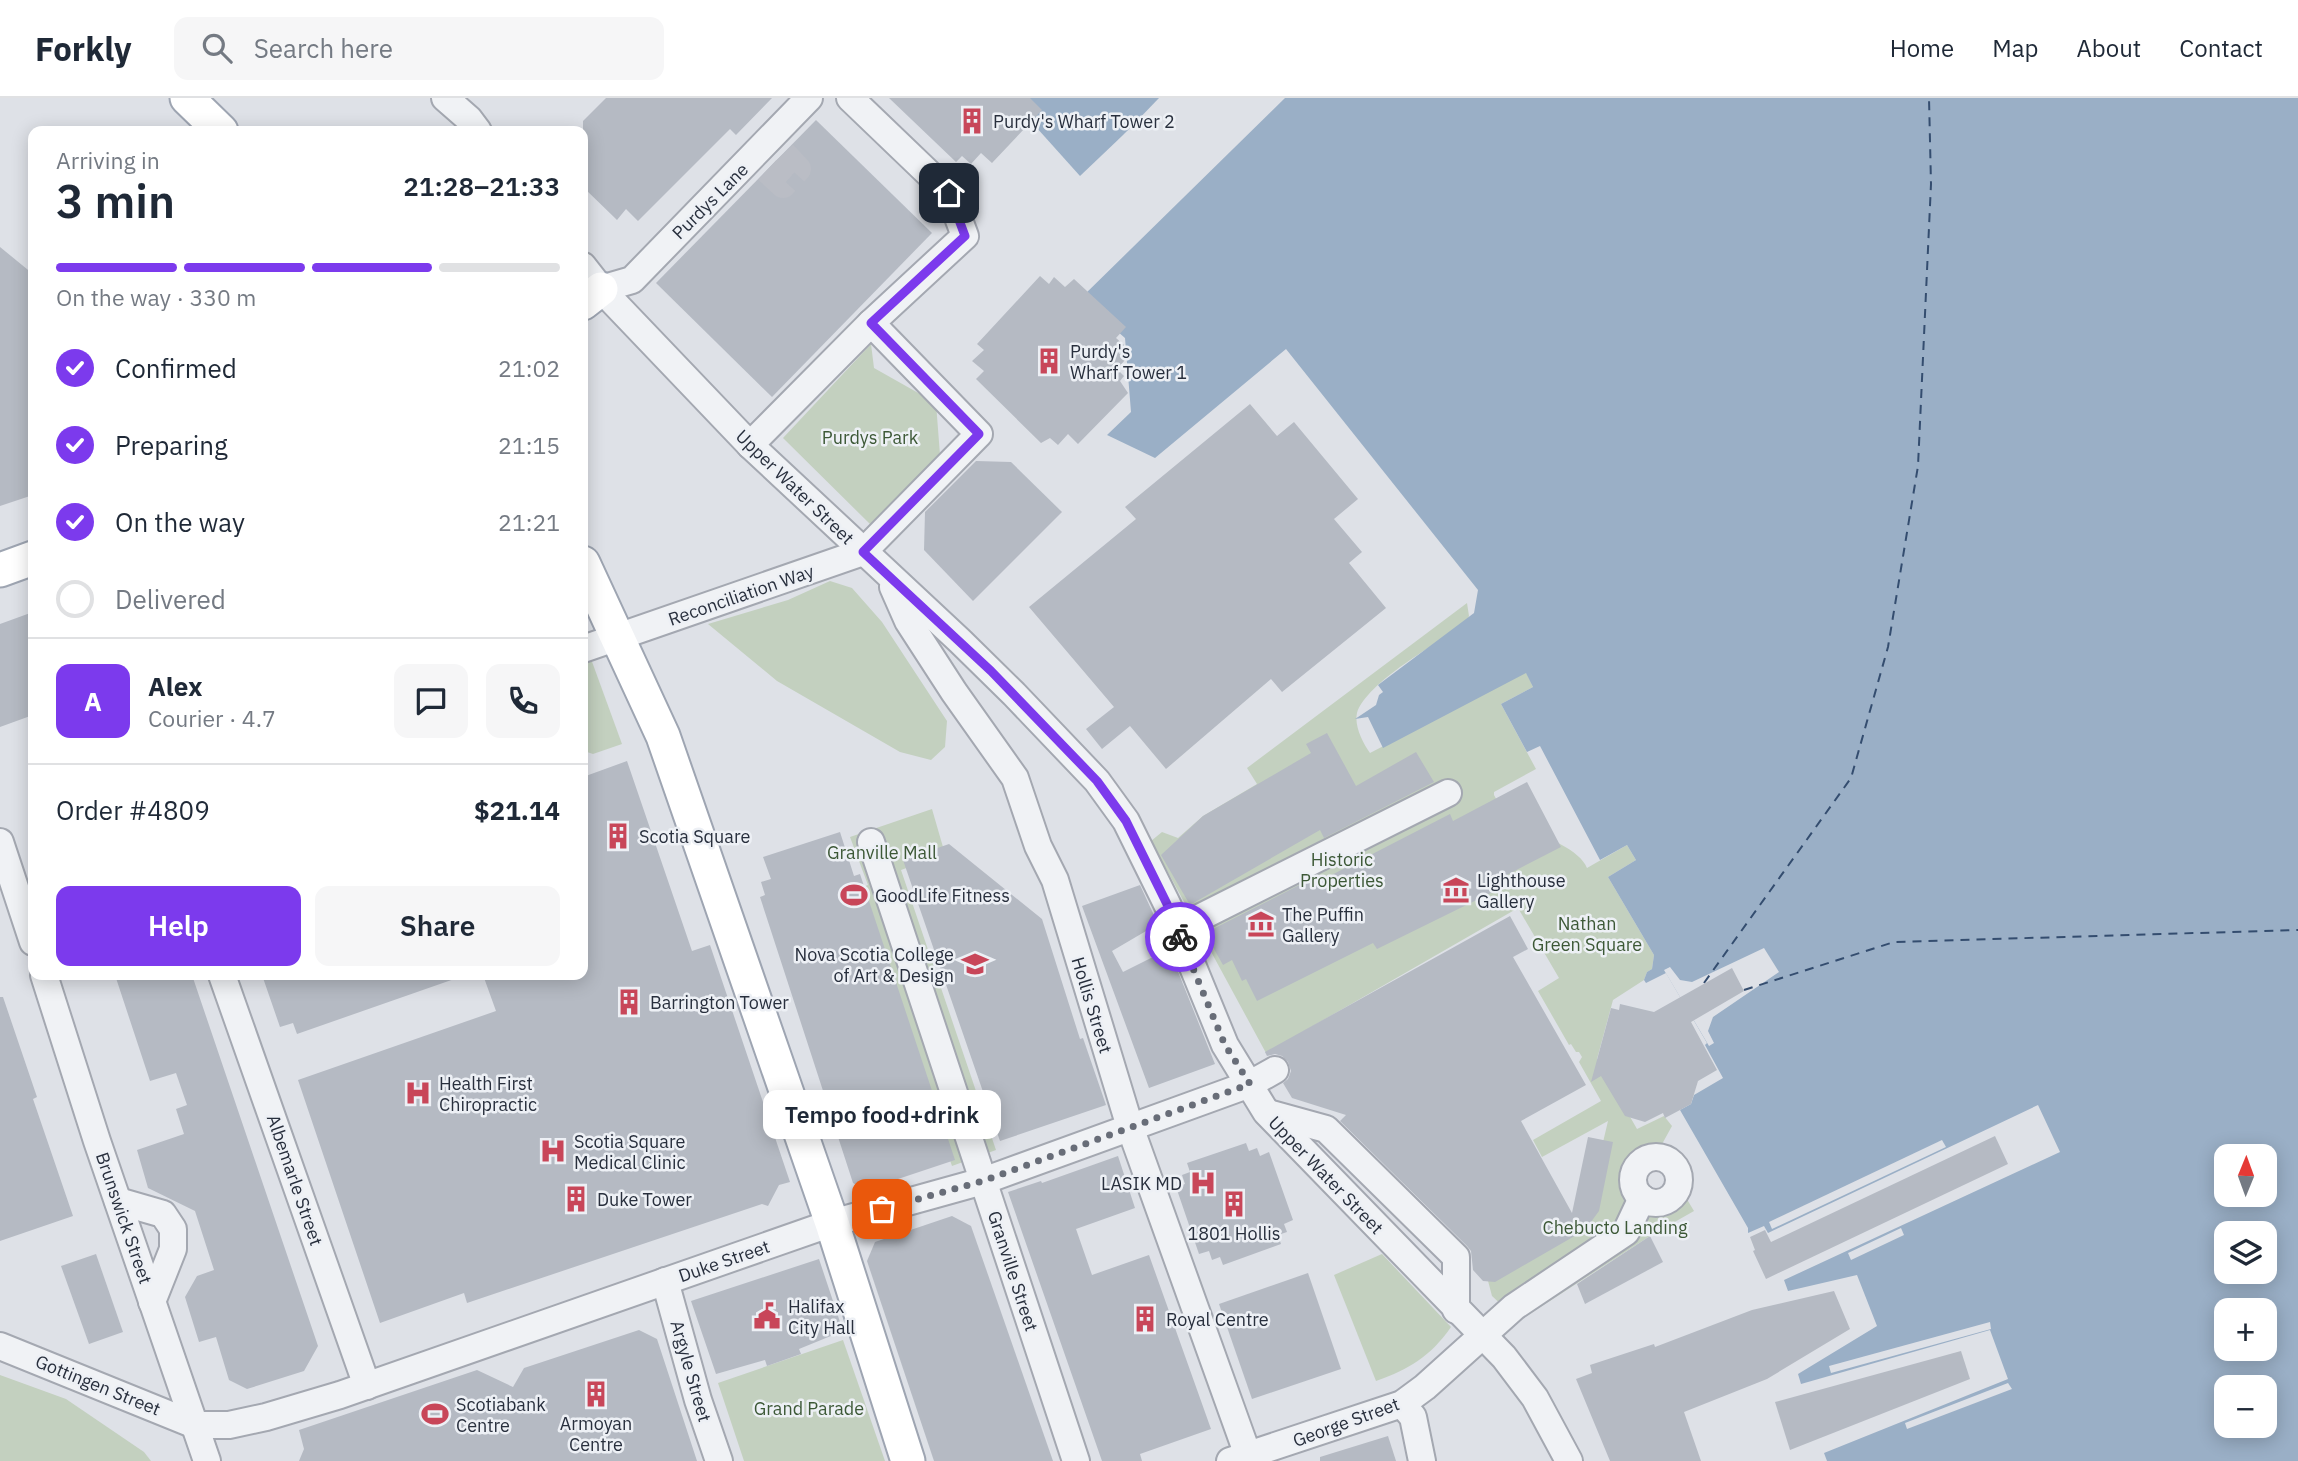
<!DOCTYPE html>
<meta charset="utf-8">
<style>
:root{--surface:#fff;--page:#f6f6f7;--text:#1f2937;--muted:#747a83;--line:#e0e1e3;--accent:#7c3aed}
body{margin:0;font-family:"IBM Plex Sans",sans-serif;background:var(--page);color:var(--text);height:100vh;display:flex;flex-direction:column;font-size:26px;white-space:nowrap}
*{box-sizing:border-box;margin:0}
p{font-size:23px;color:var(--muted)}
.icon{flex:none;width:38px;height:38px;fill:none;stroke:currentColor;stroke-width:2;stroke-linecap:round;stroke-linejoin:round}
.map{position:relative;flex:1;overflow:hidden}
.side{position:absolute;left:28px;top:28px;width:560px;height:854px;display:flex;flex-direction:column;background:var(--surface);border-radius:14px;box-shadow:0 4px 18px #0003}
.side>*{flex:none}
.needle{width:46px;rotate:1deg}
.buttons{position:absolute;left:2214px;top:1046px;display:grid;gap:14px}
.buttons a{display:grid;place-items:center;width:63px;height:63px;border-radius:14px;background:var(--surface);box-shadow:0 4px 18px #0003;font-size:35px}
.pin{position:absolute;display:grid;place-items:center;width:60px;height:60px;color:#fff;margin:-30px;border-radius:14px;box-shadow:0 4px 10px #0006}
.courier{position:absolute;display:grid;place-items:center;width:70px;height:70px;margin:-35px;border:5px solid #7c3aed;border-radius:50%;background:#fff;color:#222;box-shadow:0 2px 9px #0007}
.bubble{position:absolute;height:49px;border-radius:14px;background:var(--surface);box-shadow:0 4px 18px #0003;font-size:23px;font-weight:600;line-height:49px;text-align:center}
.headline em{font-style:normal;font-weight:600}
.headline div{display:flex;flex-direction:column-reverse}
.headline{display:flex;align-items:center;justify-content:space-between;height:119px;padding:0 28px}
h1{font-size:46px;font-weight:600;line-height:52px}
.bar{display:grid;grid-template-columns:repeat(4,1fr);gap:10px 7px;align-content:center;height:84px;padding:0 28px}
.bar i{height:9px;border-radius:5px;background:var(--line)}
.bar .selected{background:var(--accent)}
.bar p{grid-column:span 4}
.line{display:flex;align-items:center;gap:18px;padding:0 28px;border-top:2px solid var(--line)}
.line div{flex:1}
.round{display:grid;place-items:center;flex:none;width:74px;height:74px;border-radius:14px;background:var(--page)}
ol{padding:0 28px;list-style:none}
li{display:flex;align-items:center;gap:21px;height:77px}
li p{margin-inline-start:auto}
li .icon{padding:7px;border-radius:50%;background:var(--accent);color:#fff;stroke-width:4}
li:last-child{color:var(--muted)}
li i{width:38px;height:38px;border:4px solid var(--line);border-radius:50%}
.primary-button{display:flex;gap:14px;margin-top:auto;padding:14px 28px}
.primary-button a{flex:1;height:80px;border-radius:14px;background:var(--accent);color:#fff;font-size:28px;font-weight:600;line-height:80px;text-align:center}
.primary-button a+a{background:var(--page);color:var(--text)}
header{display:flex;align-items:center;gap:42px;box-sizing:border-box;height:98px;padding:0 35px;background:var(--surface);border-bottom:2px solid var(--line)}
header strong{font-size:33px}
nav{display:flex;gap:38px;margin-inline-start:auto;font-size:24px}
.search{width:490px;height:63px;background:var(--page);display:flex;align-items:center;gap:18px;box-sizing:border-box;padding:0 24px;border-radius:14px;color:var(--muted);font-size:26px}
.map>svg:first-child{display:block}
</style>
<header>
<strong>Forkly</strong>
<div class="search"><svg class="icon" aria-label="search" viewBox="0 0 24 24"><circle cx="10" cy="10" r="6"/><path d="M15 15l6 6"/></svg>Search here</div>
<nav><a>Home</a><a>Map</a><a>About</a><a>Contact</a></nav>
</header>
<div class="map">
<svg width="2298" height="1363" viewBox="0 0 2298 1363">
<rect width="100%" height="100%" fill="#dee1e7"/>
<g fill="#c3d0bf">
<path d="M871,246L874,270L936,305L940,357L870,426L783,340Z"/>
<path d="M830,483L852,490L882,524L947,623L945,649L931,662L900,654L777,583L708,526L788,502Z"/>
<path d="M1467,505L1469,518L1465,527C1437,545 1367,584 1357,615C1354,628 1363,645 1370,655L1526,574L1533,589L1501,606L1536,671L1494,694V697C1498,704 1502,715 1509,720C1529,735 1578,747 1587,770L1627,747L1636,762L1608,779L1654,857L1652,871L1647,874L1644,882L1613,902L1597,961L1637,1031L1664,1018L1672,1028L1630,1104L1656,1095L1665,1098L1679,1088L1694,1113L1650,1138L1519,1223L1492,1198L1487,1179L1583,1129L1608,1023L1542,1059L1533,1042L1601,1003L1579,964L1582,959L1579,954H1576L1571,946L1569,947L1538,893L1559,880L1518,810L1266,955L1151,743L1162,734L1178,740L1203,718L1257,686L1247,670Z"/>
<path d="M583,539L622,646L593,656L587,654L583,643Z"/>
<path d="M932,711L945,756L901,772L996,1052L952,1068L858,791L868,787L850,739Z"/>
<path d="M1382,1156L1451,1229C1430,1259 1409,1271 1376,1283L1334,1177Z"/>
<path d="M843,1242L885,1363H744L718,1285Z"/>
<path d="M0,1277L66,1301L144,1354L151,1363H0Z"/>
</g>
<g fill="#9aafc6" fill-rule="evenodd">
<path d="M1018,0H1162L1080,78L1036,29Z"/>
<path d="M1285,0H2298V1363H1827L1824,1355L2008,1281L1990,1232L1801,1286L1798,1276L1877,1228L1857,1177L1788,1193L1784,1182L2060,1054L2038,1007L1768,1135L1764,1128L1748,1135V1130L1680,1012L1691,1006L1694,997L1723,980L1705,947L1707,945L1666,875L1646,885L1644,882L1647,874L1652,871L1654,857L1608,779L1636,762L1627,747L1600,762L1540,648L1527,654L1501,606L1533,589L1526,575L1383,650L1368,619L1355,621L1376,607L1379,597L1383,594L1378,587L1474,515L1478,492L1286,251L1155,360L1107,337L1131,314L1125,240L1080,201ZM2226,1059H2264V1097H2226ZM2226,1136H2264V1174H2226ZM2226,1213H2264V1251H2226ZM2226,1290H2264V1328H2226Z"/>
</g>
<g fill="#dee1e7">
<path d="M1159,0H1166L1081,81Z"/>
<path d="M1764,850L1779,874L1713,919L1708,933L1714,945L1709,948L1664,872L1670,869L1680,882L1692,884Z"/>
<path d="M1942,1042L1946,1049L1772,1131L1769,1124Z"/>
<path d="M1901,1130L1904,1137L1851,1162L1848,1155Z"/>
<path d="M1990,1224L1991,1231L1831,1275L1829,1268Z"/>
<path d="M2008,1285L2012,1291L1907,1331L1905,1325Z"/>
</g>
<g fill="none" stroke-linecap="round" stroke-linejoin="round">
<g stroke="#344d6f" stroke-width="2" stroke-dasharray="9 7" stroke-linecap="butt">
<path d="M1704,885L1851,680L1888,549L1918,368L1931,86L1929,0"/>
<path d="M1744,892L1894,844L2298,832"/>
</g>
</g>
<g fill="#b5bac3">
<path d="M606,0H772L736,37L730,31L638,123L626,111L617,122L583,89V23Z"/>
<path d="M889,0H1030L1042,12L992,65L981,55L971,66L962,58L956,64Z"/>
<path d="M816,22L932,135L772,299L656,185Z"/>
<path d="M0,149L33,176V397L0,408Z"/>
<path d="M1040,178L1049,186L1054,179L1065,189L1074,181L1126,229L1116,240L1124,247L1117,253L1125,262L1117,271L1124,278L1120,283L1128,295L1078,346L1068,336L1058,347L1050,340L1041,345L976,281L984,273L972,263L984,252L977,246Z"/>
<path d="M1250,306L1277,338L1294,324L1358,401L1334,421L1362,454L1349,465L1386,510L1282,594L1271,581L1166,671L1130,628L1102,651L1086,631L1114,609L1029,509L1136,421L1125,409Z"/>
<path d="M976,363L1011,364L1062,414L973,503L924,452L925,414Z"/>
<path d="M33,514V617L0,629V526Z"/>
<path d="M1327,635L1356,688L1416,654L1434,684L1324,740L1320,732L1190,807L1161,757L1203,718L1311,655L1306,646Z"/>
<path d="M627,663L692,853L710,847L790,1084L779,1087L768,1108L762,1106L467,1205L464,1195L380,1225L298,982L496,913L483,877H583V679Z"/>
<path d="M1527,684L1561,749L1501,780L1505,788L1377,851L1373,845L1257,903L1246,881L1242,883L1232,862L1223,867L1205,835L1315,779L1318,784L1450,716L1453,723Z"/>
<path d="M840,734L854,778L860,776L955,1062L865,1092L853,1085L760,799L765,797L761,784L771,781L763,759Z"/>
<path d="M949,746L1042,821L1080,941L1083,940L1106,1007L1000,1043L903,762Z"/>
<path d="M1140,787L1158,826L1112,853L1123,874L1169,851L1215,966L1149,990L1082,808Z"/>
<path d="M1510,818L1528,851L1513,859L1586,987L1521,1023L1572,1115L1588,1039L1613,1044L1599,1113L1585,1132L1495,1184L1483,1183L1473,1172L1471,1153L1467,1148L1340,1023L1346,1017L1292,1000L1283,985L1288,981L1291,973L1288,964L1282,958L1275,956L1267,958L1265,954Z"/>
<path d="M1732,870L1744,893L1691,924L1717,972L1698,983L1691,1006L1680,1012L1665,1020L1663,1015L1645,1024L1625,1018L1601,978L1591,984L1611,910L1619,912L1620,906L1654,914Z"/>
<path d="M115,877H192L318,1248L304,1273L247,1291L229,1282L216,1239L199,1244L185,1199L197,1178L214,1172L195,1113L148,1090L137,1052L184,1036L176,1011L187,1007L176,975L150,983Z"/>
<path d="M262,877H460V879L297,936L293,925L280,929Z"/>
<path d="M0,899H3L37,999L33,1001L73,1118L0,1143Z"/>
<path d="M1995,1038L2008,1066L1766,1181L1753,1153L1755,1152L1750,1139L1765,1132L1771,1144Z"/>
<path d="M1246,1045L1249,1053L1257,1050L1260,1058L1269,1054L1293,1122L1284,1126L1287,1134L1278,1137L1281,1146L1223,1167L1220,1159L1212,1162L1209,1153L1199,1156L1176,1089L1185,1086L1182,1077L1190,1074L1187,1065Z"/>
<path d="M1118,1058L1135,1110L1076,1131L1092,1177L1149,1157L1211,1331L1140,1356L1142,1363H1102L1008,1094L1041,1083L1042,1085Z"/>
<path d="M952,1118L971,1128L1053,1363H934L867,1163L875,1144Z"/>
<path d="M1650,1138L1663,1164L1585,1206L1577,1186Z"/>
<path d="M96,1156L123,1234L89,1246L61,1168Z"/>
<path d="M819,1161L843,1233L799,1251L801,1256L767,1268L765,1262L716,1276L691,1203Z"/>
<path d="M1308,1175L1341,1271L1252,1301L1219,1206Z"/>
<path d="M1834,1193L1850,1231L1767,1281L1684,1314L1701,1363H1610L1576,1281L1592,1275L1590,1267L1654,1246L1655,1249L1752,1212Z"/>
<path d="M639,1232L657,1241L697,1363H299L304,1351L299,1332L477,1272L513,1289L524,1270Z"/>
<path d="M1961,1253L1970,1281L1790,1352L1775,1304Z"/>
<path d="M1388,1338L1396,1363H1320V1359Z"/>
</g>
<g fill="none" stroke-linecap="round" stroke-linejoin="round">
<path stroke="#babdc5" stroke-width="26" stroke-dasharray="26 13" stroke-linecap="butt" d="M767,72L783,87L798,71L783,55"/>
<g stroke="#a4a8b1" stroke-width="30">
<g id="minor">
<path d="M445,0L469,21L478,33"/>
<path d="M583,168L601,191L750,347L960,543L1014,596L1097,683L1126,723L1168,808L1225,947L1266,1014L1504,1259L1535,1300L1569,1363"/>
<path d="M601,191L632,182L809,0"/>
<path d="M750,347L871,225L965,138L949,95L850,0"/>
<path d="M893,489L908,523L954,594L1015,680L1038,748L1055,782L1130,1029L1250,1363"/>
<path d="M583,551L863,454L979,336L871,225"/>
<path d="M0,744L33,844"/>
<path d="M871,744L1076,1363"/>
<path d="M1177,831L1448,695"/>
<path d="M44,877L97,1043L207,1363"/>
<path d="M222,877L367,1288"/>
<path d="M1268,1015L1326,1031L1456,1159V1212"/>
<circle cx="1656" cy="1082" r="23"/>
<path d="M118,1103L163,1116L173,1131V1151L152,1204"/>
<path d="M665,1183L698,1302L719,1363"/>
<path d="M0,1248L195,1327H229L266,1319L340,1297L832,1125L983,1083L1250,986L1275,972"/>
<path d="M1402,1306L1413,1319L1422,1363"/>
<path d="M1230,1363L1402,1306L1425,1289L1514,1209L1626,1134L1642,1100"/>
</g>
</g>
<g stroke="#9ea5b2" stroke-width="37">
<g id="major">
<path d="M187,0L221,33"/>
<path d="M583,205L601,191"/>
<path d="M583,465L663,638L832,1125L908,1363"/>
<path d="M0,472L33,460"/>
</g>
</g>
<use href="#minor" stroke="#f0f2f5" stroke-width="26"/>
<use href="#major" stroke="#fff" stroke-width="33"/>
</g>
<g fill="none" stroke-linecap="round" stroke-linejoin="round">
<path stroke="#686d78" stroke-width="7" stroke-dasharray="0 12.6" d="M882,1111L983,1083L1250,986L1225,947L1180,839"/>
<path stroke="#7c3aed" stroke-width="9" d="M949,95L965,138L871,225L979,336L863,454L991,573L1097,683L1126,723L1168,808L1180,839"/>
</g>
<defs>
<g id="building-bare" transform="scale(2.1)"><path d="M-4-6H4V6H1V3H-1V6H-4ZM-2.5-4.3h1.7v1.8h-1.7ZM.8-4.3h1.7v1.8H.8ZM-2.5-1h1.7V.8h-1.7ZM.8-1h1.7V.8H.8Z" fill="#c84659" stroke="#edf0f5" stroke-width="2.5" paint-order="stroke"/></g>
<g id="museum-bare" transform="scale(2.1)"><path d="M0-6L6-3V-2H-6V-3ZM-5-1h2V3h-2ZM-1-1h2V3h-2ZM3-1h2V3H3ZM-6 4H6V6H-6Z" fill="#c84659" stroke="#edf0f5" stroke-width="2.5" paint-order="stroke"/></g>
<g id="stadium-bare" transform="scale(2.1)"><path d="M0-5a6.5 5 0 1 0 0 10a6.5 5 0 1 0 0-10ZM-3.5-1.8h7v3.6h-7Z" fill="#c84659" stroke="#edf0f5" stroke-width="2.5" paint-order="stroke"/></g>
<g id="university-bare" transform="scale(2.1)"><path d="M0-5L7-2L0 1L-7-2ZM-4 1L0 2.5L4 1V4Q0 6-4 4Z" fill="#c84659" stroke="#edf0f5" stroke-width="2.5" paint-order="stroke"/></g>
<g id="hospital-bare" transform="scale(2.1)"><path d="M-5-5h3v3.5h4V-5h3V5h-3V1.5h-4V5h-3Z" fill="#c84659" stroke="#edf0f5" stroke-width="2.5" paint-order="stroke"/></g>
<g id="civic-bare" transform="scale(2.1)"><path d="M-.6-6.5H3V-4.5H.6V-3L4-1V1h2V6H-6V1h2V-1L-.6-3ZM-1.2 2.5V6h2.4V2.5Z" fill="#c84659" stroke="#edf0f5" stroke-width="2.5" paint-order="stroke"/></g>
</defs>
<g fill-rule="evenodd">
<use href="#building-bare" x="972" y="23"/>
<use href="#building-bare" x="1049" y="263"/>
<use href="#building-bare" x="618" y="738"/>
<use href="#museum-bare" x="1456" y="792"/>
<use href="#stadium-bare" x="854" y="797"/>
<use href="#museum-bare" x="1261" y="826"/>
<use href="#university-bare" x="975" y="866"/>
<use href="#building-bare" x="629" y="904"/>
<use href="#hospital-bare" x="418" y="995"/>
<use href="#hospital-bare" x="553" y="1053"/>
<use href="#hospital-bare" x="1203" y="1085"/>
<use href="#building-bare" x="576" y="1101"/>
<use href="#building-bare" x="1234" y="1106"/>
<use href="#civic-bare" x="767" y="1218"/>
<use href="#building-bare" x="1145" y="1221"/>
<use href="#building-bare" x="596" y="1296"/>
<use href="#stadium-bare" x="435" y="1316"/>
</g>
<g text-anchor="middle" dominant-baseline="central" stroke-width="5" stroke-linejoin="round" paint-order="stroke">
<g font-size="18" fill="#282f3d" stroke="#edf0f5" text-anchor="start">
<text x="993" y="23">Purdy's Wharf Tower 2</text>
<text x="1070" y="253">Purdy's<tspan x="1070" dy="21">Wharf Tower 1</tspan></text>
<text x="639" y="738">Scotia Square</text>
<text x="1477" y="782">Lighthouse<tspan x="1477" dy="21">Gallery</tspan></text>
<text x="875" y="797">GoodLife Fitness</text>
<text x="1282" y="816">The Puffin<tspan x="1282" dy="21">Gallery</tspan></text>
<text x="954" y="856" text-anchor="end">Nova Scotia College<tspan x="954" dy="21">of Art &amp; Design</tspan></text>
<text x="650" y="904">Barrington Tower</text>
<text x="439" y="985">Health First<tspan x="439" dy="21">Chiropractic</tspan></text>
<text x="574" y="1043">Scotia Square<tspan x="574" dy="21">Medical Clinic</tspan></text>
<text x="1182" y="1085" text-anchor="end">LASIK MD</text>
<text x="597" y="1101">Duke Tower</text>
<text x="1234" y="1135" text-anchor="middle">1801 Hollis</text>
<text x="788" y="1208">Halifax<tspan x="788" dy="21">City Hall</tspan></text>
<text x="1166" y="1221">Royal Centre</text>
<text x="456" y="1306">Scotiabank<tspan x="456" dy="21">Centre</tspan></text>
<text x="596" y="1325" text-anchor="middle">Armoyan<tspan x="596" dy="21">Centre</tspan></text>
</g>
<g font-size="18" fill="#282f3d" stroke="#edf0f5">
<text transform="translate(710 103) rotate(-45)">Purdys Lane</text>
<text transform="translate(795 389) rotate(44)">Upper Water Street</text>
<text transform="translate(741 497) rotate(-19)">Reconciliation Way</text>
<text transform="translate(1092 907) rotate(73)">Hollis Street</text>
<text transform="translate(1326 1077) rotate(46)">Upper Water Street</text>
<text transform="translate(295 1082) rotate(71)">Albemarle Street</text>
<text transform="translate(124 1120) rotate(71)">Brunswick Street</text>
<text transform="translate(724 1163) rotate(-19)">Duke Street</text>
<text transform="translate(1013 1173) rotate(72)">Granville Street</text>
<text transform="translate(691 1273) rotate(74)">Argyle Street</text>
<text transform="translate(98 1287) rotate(22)">Gottingen Street</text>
<text transform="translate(1346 1324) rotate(-20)">George Street</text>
</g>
<g font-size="18" fill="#3c5836" stroke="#edf0f5">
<text x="870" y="339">Purdys Park</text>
<text x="882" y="754">Granville Mall</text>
<text x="1342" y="761">Historic<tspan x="1342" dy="21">Properties</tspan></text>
<text x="1587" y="825">Nathan<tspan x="1587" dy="21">Green Square</tspan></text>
<text x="1615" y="1129">Chebucto Landing</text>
<text x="809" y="1310">Grand Parade</text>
</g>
</g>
</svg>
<div class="buttons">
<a><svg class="needle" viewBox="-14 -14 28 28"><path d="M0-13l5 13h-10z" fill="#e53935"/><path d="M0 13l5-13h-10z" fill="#747a83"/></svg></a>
<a><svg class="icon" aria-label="layers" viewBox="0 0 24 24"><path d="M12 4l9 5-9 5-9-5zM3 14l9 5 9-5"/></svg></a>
<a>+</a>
<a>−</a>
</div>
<div class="pin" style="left:882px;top:1111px;background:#ea580c"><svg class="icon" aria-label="bag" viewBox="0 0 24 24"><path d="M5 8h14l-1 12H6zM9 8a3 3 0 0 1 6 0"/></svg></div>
<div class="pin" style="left:949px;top:95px;background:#1f2937"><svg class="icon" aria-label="home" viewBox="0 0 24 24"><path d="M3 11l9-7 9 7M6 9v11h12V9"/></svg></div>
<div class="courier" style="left:1180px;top:839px"><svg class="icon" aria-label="bike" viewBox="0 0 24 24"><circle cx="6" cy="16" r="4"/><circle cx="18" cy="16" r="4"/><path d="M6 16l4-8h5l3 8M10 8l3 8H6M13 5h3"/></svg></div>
<div class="bubble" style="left:763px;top:992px;width:238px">Tempo food+drink</div>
<section class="side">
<div class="headline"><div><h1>3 min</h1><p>Arriving in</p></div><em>21:28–21:33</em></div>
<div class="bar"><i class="selected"></i><i class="selected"></i><i class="selected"></i><i></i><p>On the way · 330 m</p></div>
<ol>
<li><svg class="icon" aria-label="check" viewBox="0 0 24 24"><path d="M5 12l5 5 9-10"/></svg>Confirmed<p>21:02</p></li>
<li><svg class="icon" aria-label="check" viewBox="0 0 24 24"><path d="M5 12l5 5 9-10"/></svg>Preparing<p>21:15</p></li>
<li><svg class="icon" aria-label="check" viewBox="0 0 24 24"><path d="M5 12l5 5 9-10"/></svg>On the way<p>21:21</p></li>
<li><i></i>Delivered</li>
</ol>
<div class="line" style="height:126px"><b class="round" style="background:var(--accent);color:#fff">A</b><div><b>Alex</b><p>Courier · 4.7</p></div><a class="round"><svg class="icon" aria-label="chat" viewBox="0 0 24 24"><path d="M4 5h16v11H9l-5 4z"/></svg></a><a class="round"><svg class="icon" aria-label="phone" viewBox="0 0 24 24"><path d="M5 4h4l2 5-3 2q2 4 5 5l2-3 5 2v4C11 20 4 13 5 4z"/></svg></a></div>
<div class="line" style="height:91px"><div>Order #4809</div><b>$21.14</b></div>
<div class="primary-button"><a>Help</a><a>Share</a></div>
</section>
</div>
